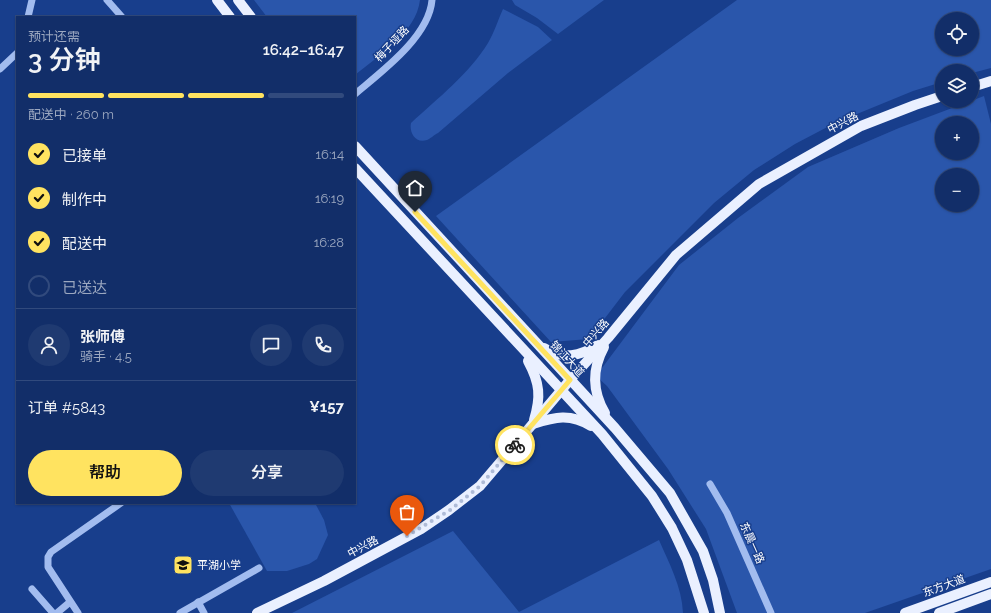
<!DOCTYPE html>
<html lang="zh">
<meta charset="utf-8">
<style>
:root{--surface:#122e69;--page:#1f3a71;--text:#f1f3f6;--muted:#9ca8c0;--line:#314a7d;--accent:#ffe360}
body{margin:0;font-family:Raleway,"Noto Sans SC",sans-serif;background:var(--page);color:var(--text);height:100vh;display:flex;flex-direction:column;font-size:15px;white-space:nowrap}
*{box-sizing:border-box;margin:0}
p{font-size:13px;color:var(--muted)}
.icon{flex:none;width:22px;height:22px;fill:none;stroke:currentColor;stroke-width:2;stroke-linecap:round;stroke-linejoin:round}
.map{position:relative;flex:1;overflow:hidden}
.side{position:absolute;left:16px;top:16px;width:340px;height:488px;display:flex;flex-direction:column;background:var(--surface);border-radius:0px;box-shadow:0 1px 3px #0004,0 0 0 1px var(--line)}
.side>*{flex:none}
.tools{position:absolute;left:935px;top:12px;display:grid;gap:8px}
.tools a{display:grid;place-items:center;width:44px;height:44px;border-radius:50%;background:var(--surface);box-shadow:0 1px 3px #0004,0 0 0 1px var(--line);font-size:20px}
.pin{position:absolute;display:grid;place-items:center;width:34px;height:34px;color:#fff;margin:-41px -17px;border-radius:50% 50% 50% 0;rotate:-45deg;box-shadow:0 0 4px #0007}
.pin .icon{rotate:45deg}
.courier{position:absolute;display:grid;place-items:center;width:40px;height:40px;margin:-20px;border:3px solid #ffe360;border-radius:50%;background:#fff;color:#222;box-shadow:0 1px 5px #0007}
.head em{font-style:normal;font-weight:600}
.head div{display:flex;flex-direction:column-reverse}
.head{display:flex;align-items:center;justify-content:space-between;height:68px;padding:0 12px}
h1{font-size:26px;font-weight:600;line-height:30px}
.bar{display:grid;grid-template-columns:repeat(4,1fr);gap:6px 4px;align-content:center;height:48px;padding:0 12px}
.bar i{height:5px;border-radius:3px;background:var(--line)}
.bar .current{background:var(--accent)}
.bar p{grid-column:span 4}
.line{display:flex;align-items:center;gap:10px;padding:0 12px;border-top:1px solid var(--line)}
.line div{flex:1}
.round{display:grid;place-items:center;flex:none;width:42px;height:42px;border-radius:21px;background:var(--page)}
ol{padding:0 12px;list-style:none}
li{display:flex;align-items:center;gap:12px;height:44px}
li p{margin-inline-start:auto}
li .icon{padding:4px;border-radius:50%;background:var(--accent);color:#111;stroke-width:4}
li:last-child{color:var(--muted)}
li i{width:22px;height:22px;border:2px solid var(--line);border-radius:50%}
.button{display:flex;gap:8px;margin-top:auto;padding:8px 12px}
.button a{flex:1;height:46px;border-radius:24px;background:var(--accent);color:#111;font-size:16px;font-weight:600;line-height:46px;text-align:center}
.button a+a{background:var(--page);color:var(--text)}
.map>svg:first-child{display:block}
</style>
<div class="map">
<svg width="991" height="613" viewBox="0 0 991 613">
<rect width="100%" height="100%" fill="#183e8c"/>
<g fill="#2a56ab" fill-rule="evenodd">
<path d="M254,0H420C416,33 379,55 355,75V17H267Z"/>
<path d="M512,0H604L558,34L537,18L515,5Z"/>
<path d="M737,0H991V68L972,73V71H942V82L913,91L835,123L795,144L754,170L714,203L625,292L589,339L551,342L436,216ZM942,19H972V49H942Z"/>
<path d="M503,9L538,27L552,40L508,73L438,133C434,135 430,139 427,140C415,144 409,132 411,123C438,98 469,74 488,43C494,33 498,20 503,9Z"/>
<path d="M984,96L991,124V569L865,613H737L706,529L668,469L607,386L596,376L679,265L738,218L808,167L899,128ZM942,123H972V153H942ZM942,175H972V205H942Z"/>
<path d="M229,503H315L324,520L328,535L317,559L309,564L287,571H267Z"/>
<path d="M453,531L519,612L659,540C669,563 682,587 683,613H292Z"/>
</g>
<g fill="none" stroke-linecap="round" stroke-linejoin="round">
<g stroke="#a2bcef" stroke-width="7">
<path d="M107,0L122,17"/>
<path d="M28,17L32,0"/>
<path d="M0,69L17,53"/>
<path d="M355,94C381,72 429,37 432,0"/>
<path d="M710,484L727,513L771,613"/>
<path d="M32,589L53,613"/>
<path d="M198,602L204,613"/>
<path d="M57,613L70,602"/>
<path d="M78,613L48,567V557L51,552L121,503"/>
<path d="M180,613L259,568"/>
</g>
<g stroke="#eaf0ff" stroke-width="10">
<path d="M217,0L230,17"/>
<path d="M238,0L251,17"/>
<path d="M972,87L991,81"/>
<path d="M355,146L615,428L670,493L703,551L713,580L720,613"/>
<path d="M355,168L602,434L652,496L672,528L687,560L704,613"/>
<path d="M604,347C592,369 592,391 605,413"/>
<path d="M544,348C563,360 580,356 598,345"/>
<path d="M528,361C540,383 541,397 534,420"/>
<path d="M533,424C555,417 570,413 591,426"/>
<path d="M257,613L324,581L421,529L449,510L480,486L570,380L608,338L676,255L759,184L861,126L915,105L942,96"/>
<path d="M905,613L991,582"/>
<path d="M939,613L991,594"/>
</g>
</g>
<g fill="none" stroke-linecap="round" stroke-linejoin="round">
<path stroke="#aebbd7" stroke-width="4" stroke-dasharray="0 7.2" d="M407,536L450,510L480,486L515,445"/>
<path stroke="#ffe360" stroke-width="5" d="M415,212L570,380L515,445"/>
</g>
<defs>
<g id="school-square" transform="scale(1)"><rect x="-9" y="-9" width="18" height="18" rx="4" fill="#ffe360" stroke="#183e8c"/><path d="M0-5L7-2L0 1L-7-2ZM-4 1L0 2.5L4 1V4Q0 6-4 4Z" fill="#111"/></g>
</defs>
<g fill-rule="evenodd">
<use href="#school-square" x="183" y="565"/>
</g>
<g text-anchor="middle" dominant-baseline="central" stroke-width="3" stroke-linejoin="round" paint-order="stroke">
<g font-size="11" fill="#fff" stroke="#183e8c">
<text transform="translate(392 44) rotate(-47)">梅子垭路</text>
<text transform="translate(843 123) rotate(-28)">中兴路</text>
<text transform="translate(596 333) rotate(-49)">中兴路</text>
<text transform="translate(567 359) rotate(47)">锦江大道</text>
<text transform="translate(752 543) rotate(66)">东晨一路</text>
<text transform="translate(363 547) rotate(-28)">中兴路</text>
<text transform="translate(944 586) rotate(-20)">东方大道</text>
</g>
<g font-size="11" fill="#fff" stroke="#183e8c" text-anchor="start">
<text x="197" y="565">平湖小学</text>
</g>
</g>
</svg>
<div class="tools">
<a><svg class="icon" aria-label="locate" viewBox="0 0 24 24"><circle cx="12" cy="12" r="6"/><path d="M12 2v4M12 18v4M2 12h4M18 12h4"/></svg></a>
<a><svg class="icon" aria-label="layers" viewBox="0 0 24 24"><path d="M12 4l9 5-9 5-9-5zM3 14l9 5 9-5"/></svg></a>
<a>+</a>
<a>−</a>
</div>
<div class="pin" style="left:407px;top:536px;background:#ea580c"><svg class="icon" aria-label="bag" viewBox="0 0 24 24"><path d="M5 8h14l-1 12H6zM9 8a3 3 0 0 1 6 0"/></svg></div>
<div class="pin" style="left:415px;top:212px;background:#1f2937"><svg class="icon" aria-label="home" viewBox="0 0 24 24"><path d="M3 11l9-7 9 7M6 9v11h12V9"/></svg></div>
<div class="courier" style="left:515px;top:445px"><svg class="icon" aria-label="bike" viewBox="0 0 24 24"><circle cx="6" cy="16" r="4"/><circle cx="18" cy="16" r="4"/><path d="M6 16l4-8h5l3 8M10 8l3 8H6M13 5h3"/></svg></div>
<section class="side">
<div class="head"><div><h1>3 分钟</h1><p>预计还需</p></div><em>16:42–16:47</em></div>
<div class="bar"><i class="current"></i><i class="current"></i><i class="current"></i><i></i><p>配送中 · 260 m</p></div>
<ol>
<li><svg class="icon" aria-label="check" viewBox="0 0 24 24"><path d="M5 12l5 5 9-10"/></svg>已接单<p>16:14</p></li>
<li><svg class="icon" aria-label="check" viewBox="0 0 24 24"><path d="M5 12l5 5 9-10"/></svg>制作中<p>16:19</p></li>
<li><svg class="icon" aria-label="check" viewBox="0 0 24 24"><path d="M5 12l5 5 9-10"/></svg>配送中<p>16:28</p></li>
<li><i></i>已送达</li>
</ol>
<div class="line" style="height:72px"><a class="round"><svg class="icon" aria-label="person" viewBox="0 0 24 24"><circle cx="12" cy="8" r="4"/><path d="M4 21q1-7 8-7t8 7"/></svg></a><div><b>张师傅</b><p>骑手 · 4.5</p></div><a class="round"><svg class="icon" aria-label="chat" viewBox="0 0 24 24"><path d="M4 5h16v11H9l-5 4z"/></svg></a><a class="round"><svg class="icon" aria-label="phone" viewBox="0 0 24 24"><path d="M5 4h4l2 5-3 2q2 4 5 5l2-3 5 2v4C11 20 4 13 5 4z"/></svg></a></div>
<div class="line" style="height:52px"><div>订单 #5843</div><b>¥157</b></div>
<div class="button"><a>帮助</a><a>分享</a></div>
</section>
</div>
